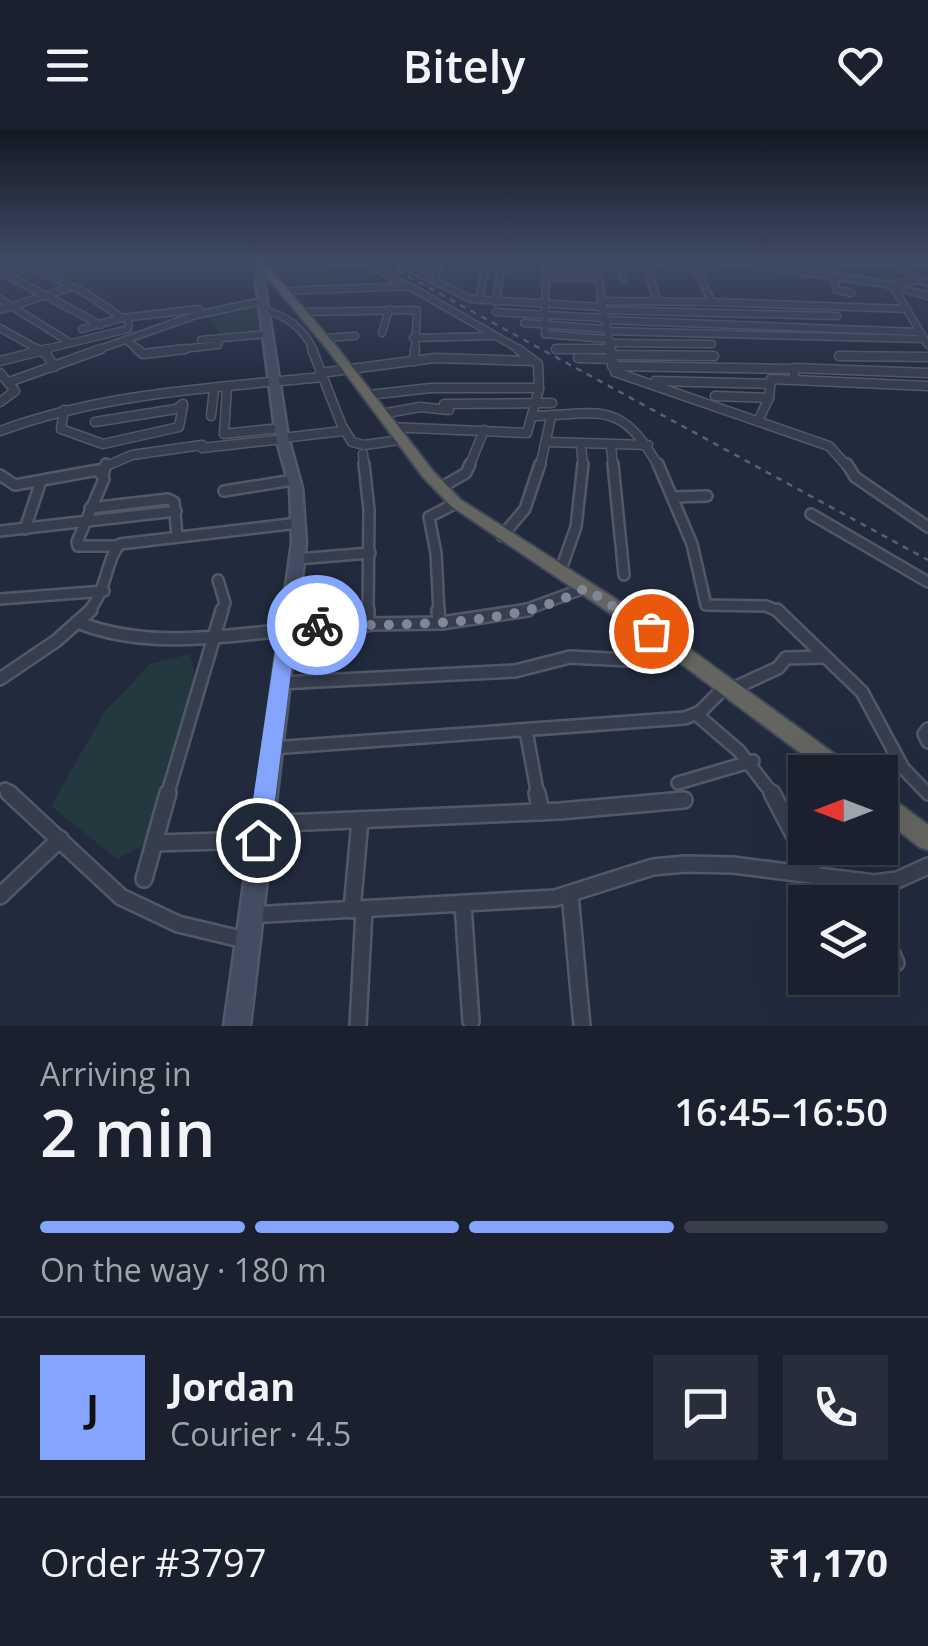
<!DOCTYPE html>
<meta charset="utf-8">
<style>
:root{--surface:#1a202e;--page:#272d3a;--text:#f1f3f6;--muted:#9fa3aa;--line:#383e4a;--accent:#83a5fe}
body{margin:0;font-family:"Open Sans",sans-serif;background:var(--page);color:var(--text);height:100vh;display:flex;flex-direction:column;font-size:38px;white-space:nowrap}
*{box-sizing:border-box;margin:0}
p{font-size:32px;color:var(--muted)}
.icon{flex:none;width:55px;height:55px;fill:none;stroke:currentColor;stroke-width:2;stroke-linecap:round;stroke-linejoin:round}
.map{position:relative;height:896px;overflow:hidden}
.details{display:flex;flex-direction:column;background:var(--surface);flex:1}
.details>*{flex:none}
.needle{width:65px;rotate:270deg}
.buttons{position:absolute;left:788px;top:625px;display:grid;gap:20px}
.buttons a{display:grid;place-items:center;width:110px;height:110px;border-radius:0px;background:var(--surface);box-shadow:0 10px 40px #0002,0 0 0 2px var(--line);font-size:50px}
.pin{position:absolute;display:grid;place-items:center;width:85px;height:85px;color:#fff;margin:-42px;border:5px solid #fff;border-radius:50%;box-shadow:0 2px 10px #0007}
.courier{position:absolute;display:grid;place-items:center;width:100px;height:100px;margin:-50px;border:8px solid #83a5fe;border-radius:50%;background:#fff;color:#222;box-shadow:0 2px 12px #0007}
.head em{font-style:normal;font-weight:600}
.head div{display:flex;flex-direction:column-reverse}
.head{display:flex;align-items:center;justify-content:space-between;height:170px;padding:0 40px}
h1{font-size:65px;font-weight:600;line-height:75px}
.bar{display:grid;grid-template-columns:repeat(4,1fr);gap:15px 10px;align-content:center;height:120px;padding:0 40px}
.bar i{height:12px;border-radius:8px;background:var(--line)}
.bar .selected{background:var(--accent)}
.bar p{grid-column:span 4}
.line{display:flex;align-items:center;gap:25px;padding:0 40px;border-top:2px solid var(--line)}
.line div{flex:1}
.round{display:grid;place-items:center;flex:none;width:105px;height:105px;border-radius:0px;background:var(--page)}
header{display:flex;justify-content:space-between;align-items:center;height:130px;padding:0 40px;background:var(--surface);font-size:45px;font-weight:600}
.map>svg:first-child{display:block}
</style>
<header><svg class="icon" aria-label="menu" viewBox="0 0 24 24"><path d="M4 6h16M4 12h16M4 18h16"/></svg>Bitely<svg class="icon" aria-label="heart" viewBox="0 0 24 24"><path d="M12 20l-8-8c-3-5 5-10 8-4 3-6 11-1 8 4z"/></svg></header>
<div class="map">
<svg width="928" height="896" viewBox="0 0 928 896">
<rect width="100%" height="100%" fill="#222b3e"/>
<g fill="#24393f">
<path d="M257,174L262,206L223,209L207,183Z"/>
<path d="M190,524L195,546L172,640L145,714L117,729L51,676L104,583L150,534Z"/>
</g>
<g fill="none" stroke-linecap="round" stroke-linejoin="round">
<g stroke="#515969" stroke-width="9">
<g id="minor-far4">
<path d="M360,129L407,156"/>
<path d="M390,129L471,169L601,177"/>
<path d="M546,129L545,204L607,209"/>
<path d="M595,129L611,221"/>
<path d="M616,129L624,149"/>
<path d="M645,129L657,171"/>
<path d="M663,129L666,136"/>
<path d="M713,129L881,153L928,166"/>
<path d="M792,129L803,144"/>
<path d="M895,129L915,149L928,153"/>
<path d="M844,131L898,132"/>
<path d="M898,131L928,132"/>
<path d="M337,133H367"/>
<path d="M545,135L596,136"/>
<path d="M30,136L87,164L122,188"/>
<path d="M3,144L45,132"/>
<path d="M5,144L101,195"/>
<path d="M545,147L597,148"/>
<path d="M833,148L837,160L851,163"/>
<path d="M917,150L892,155L928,215"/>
<path d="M434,151L441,129"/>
<path d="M284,161L409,156L522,221"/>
<path d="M0,169L69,212"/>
<path d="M479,170L485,139"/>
<path d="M600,171L712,172L691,129"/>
<path d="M496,172L501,139"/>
<path d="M712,172L907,179"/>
<path d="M0,180L72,157"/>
<path d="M264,180C288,186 303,198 314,221"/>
<path d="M602,180L837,186"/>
<path d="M302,182L417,180L415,221"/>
<path d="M496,182L603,188"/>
<path d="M604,190L918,202"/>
<path d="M524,193L605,199"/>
<path d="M0,198L41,221"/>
<path d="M82,199L122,188L199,179"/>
<path d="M606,201L924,209"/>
<path d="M382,203L389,179"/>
<path d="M324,208L355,206"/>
<path d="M413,208L493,206"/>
<path d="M126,210L140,221"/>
<path d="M201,210L268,204"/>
<path d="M608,213L712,214"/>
<path d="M556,219H609"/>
<path d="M38,221L128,199L129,189"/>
<path d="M94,221L196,185L263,171"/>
<path d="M164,221L218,215L219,208"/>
</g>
</g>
<g stroke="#515969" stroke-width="11">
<g id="minor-far3">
<path d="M37,219L47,225L54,237"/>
<path d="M137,219L143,224L185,219"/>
<path d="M312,219L342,296L352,312L364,315L400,310"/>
<path d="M556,219H609"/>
<path d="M611,219L615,242L829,316L848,337"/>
<path d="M610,225L714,226"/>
<path d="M839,226L928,227"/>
<path d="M578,228L611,229"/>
<path d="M0,231L48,219"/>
<path d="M414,231L415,219"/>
<path d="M612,236L792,239"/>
<path d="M0,243L15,261L0,272"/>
<path d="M320,243L435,228L534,231"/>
<path d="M794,244L795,238L928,243"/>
<path d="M655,251L769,254"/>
<path d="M9,252L101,219"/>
<path d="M227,257L224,304L281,298"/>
<path d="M368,265L431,258H539"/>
<path d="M715,266L769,268"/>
<path d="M444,274L552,273"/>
<path d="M64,280L61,299L103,314L179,297L183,276"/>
<path d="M381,284L420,277L449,280"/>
<path d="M211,286L214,259"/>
<path d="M532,286C602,284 620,269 659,337"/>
<path d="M759,289L769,268L771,249L928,256"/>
<path d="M95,292L176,279L183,274"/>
<path d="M390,297L527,303L539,259L538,234L518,219"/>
<path d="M0,301C103,263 213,258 322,247"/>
<path d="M282,308L343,301"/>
<path d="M548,312L648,315"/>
<path d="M581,315L583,337"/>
<path d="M611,315L613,337"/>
<path d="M202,318L283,309"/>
<path d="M363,324L364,337"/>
<path d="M104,337L132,325L202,315"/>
<path d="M469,337L484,300"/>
<path d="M540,337L551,287"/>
</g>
</g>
<g stroke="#515969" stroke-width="14">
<g id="minor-far2">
<path d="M364,334L369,380L368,482"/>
<path d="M613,334L624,445"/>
<path d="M658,334L692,414L706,475L766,476L780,482"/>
<path d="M847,334L855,347L928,397"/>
<path d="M0,345L15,355L98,340L104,349L77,412L78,416H116"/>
<path d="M103,345L106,334"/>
<path d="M440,358L466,343L470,334"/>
<path d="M224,361L293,350"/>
<path d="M674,367L707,366"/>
<path d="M90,378L168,369L174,372L177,406"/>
<path d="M811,384L928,452"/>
<path d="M25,399L41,351"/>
<path d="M0,401L176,381"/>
<path d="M502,406L525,379L540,334"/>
<path d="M297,429L370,423"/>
<path d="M560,442L576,397L583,334"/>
<path d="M218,450L225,473L221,482"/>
<path d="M0,469L104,461"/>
<path d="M88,482C108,459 105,431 120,414L298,393"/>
<path d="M439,482L436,423L429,387L456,373"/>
<path d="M519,482L585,458"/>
</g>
</g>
<g stroke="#515969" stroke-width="16">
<g id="minor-far1">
<path d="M438,480L439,491"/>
<path d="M777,480L862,562L903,638L928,664"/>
<path d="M77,492C144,519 217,507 287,500"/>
<path d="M288,495L441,493L528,480"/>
<path d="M368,495V480"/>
<path d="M0,549L56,511L91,480"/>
<path d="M280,553L515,541L570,527L648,531L683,525"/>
<path d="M732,559L778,538L786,528L823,527"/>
<path d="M696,584L739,621L774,666"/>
<path d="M928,599L924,604L928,612"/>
<path d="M526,601L538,666"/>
<path d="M272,618L685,588L700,582L727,555"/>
<path d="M678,653L753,631"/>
<path d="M5,659L12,666"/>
<path d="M167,666L222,480"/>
</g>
</g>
<g stroke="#515969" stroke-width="20">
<g id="minor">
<path d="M9,663L121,767L178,794L245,810"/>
<path d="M537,663L541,682"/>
<path d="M772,663L815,745"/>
<path d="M261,694L560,681L684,670"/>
<path d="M155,713L258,710"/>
<path d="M144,749L168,663"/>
<path d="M859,751L869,772"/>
<path d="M570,764L582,896"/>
<path d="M0,766L60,709"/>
<path d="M463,775L471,891"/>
<path d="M352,780L360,690"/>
<path d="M249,785L555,768L653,737L685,734L733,735L874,753L897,750L928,736"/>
<path d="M880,798L896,833"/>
<path d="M358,896L364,780"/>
</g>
</g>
<g stroke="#515969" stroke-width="5">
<path id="secondary" d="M259,137L266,139L264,151L288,307L302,358L306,413L250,896H224L292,413L290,358L276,307L256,151Z"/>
</g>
<g stroke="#3e4656" stroke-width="4">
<g id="trunk">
<path d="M252,129H262L336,216L433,341L461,370L658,496L850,635L853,642H826L644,506L451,376L423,347L328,220Z"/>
<path d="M880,662L888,665L928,695V720L919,717L880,686Z"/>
</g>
</g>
<use href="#minor-far4" stroke="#363e4e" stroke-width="6"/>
<use href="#minor-far3" stroke="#363e4e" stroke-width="8"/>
<use href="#minor-far2" stroke="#363e4e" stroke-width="9"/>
<use href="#minor-far1" stroke="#363e4e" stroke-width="11"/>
<use href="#minor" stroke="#363e4e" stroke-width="15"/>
<use href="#secondary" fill="#444c62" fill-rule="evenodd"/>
<use href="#trunk" fill="#646460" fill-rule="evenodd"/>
<path stroke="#586176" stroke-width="2.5" stroke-dasharray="6 6" stroke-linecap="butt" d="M376,129L928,430"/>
</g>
<linearGradient id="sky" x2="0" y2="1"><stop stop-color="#131822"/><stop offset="0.51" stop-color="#3e4a63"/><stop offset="1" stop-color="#3e4a63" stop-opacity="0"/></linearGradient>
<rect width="928" height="254" fill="url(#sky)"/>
<path fill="#83a5fe" d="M288,489H317L326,495L317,501H296L270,710L267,717L258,720L250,717L247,710L279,495Z"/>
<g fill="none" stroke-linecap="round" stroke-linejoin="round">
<path stroke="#808798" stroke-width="10" stroke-dasharray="0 18" d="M317,495C394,495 518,498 585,458L651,501"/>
</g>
</svg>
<div class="buttons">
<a><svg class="needle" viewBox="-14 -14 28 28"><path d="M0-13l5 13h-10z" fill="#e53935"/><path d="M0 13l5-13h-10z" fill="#9fa3aa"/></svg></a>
<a><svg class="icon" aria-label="layers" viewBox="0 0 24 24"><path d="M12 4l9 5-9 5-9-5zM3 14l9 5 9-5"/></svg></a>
</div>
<div class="pin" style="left:651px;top:501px;background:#ea580c"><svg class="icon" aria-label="bag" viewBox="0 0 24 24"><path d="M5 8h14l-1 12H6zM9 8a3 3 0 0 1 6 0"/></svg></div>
<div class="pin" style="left:258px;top:710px;background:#1f2937"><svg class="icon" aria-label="home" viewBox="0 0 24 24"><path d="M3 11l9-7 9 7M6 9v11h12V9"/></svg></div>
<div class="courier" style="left:317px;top:495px"><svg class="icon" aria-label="bike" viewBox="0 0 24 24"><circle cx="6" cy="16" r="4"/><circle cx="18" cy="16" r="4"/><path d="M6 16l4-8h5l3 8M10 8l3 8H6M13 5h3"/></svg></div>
</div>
<section class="details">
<div class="head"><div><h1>2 min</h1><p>Arriving in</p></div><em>16:45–16:50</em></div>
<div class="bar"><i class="selected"></i><i class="selected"></i><i class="selected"></i><i></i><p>On the way · 180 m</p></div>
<div class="line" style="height:180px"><b class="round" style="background:var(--accent);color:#111">J</b><div><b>Jordan</b><p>Courier · 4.5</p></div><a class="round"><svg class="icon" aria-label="chat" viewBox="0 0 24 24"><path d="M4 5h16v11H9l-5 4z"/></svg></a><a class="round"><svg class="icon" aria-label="phone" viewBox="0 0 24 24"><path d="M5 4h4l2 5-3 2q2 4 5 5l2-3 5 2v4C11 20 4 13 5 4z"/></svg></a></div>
<div class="line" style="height:130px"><div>Order #3797</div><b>₹1,170</b></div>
</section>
